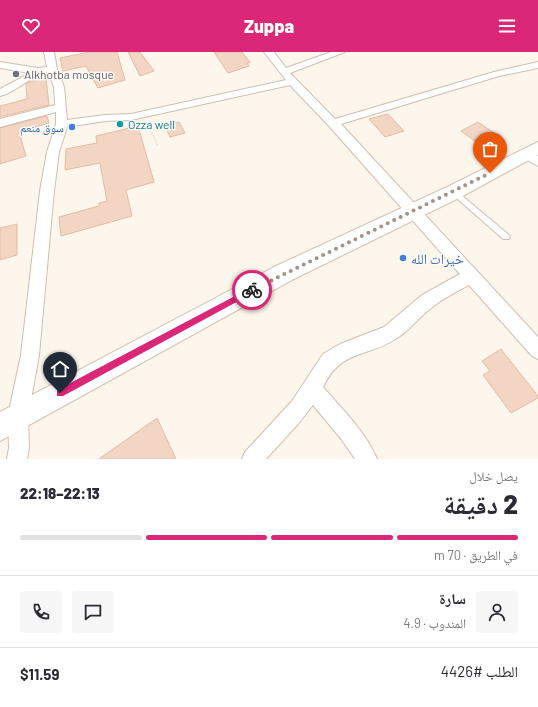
<!DOCTYPE html>
<html lang="ar">
<meta charset="utf-8">
<style>
:root{--surface:#fff;--page:#f7f7f7;--text:#2b2b33;--muted:#7c7c81;--line:#e1e1e2;--accent:#db2777}
body{margin:0;font-family:Barlow,"Noto Naskh Arabic",sans-serif;background:var(--page);color:var(--text);direction:rtl;height:100vh;display:flex;flex-direction:column;font-size:15px;white-space:nowrap}
*{box-sizing:border-box;margin:0}
p{font-size:13px;color:var(--muted)}
.icon{flex:none;width:22px;height:22px;fill:none;stroke:currentColor;stroke-width:2;stroke-linecap:round;stroke-linejoin:round}
.map{position:relative;height:407px;overflow:hidden;direction:ltr}
.details{display:flex;flex-direction:column;background:var(--surface);flex:1}
.details>*{flex:none}
.pin{position:absolute;display:grid;place-items:center;width:34px;height:34px;color:#fff;margin:-41px -17px;border-radius:50% 50% 50% 0;rotate:-45deg;box-shadow:0 0 4px #0007}
.pin .icon{rotate:45deg}
.courier{position:absolute;display:grid;place-items:center;width:40px;height:40px;margin:-20px;border:3px solid #db2777;border-radius:50%;background:#fff;color:#222;box-shadow:0 1px 5px #0007}
.head em{font-style:normal;font-weight:800}
.head div{display:flex;flex-direction:column-reverse}
.head{display:flex;align-items:center;justify-content:space-between;height:68px;padding:0 20px}
h1{font-size:26px;font-weight:800;line-height:30px}
.bar{display:grid;grid-template-columns:repeat(4,1fr);gap:6px 4px;align-content:center;height:48px;padding:0 20px}
.bar i{height:5px;border-radius:3px;background:var(--line)}
.bar .current{background:var(--accent)}
.bar p{grid-column:span 4}
.line{display:flex;align-items:center;gap:10px;padding:0 20px;border-top:1px solid var(--line)}
.line div{flex:1}
.round{display:grid;place-items:center;flex:none;width:42px;height:42px;border-radius:4px;background:var(--page)}
header{display:flex;justify-content:space-between;align-items:center;height:52px;padding:0 20px;background:var(--accent);color:#fff;font-size:18px;font-weight:800}
.map>svg:first-child{display:block}
</style>
<header><svg class="icon" aria-label="menu" viewBox="0 0 24 24"><path d="M4 6h16M4 12h16M4 18h16"/></svg>Zuppa<svg class="icon" aria-label="heart" viewBox="0 0 24 24"><path d="M12 20l-8-8c-3-5 5-10 8-4 3-6 11-1 8 4z"/></svg></header>
<div class="map">
<svg width="538" height="407" viewBox="0 0 538 407">
<rect width="100%" height="100%" fill="#fdf6ec"/>
<g fill="#f3d5c3" stroke="#e6bba3">
<path d="M89,0H117L125,28L98,36L86,14L63,19L60,6Z"/>
<path d="M128,0H140L154,19L140,24Z"/>
<path d="M214,0H242L250,10L247,11L249,14L228,21Z"/>
<path d="M46,26L49,53L0,65V54L27,47L26,32L31,29Z"/>
<path d="M388,62L404,79L385,85L369,67Z"/>
<path d="M47,64L49,71L19,80L26,104L0,112V76Z"/>
<path d="M179,70L185,81L170,85L165,74Z"/>
<path d="M478,70L497,83L479,92L461,79Z"/>
<path d="M138,74L154,130L126,138L132,164L61,184L59,165L99,154V151L107,149L100,111L65,118L66,97L97,91L96,84Z"/>
<path d="M17,172V203L0,208V176Z"/>
<path d="M501,297L538,344V346L511,361L483,323L490,319L482,309Z"/>
<path d="M157,366L176,407H99Z"/>
</g>
<g fill="none" stroke-linecap="round" stroke-linejoin="round">
<g stroke="#d1beb0" stroke-width="2">
<path id="lane" d="M454,137L509,183L510,185L509,187H503L452,142L450,140Z"/>
</g>
<g stroke="#d1beb0" stroke-width="2">
<g id="street">
<path d="M44,0H54L57,17L64,35L67,68L105,63L131,62L286,28L264,0H274L286,16L331,0H345L290,21L335,67L494,20L538,10V16L499,24L341,72L538,285V307L532,304L469,233C456,240 442,247 430,257C418,266 410,278 397,286C367,306 341,297 323,335C342,357 366,380 377,407H355L342,388L313,353L298,372L266,407H242L245,400L292,349L323,302L340,292L384,275L422,243L460,222L329,74L290,33L131,68L105,69L67,75L59,100L54,139L39,303L28,364L29,396L27,407H7L9,396L8,364L21,303L40,139L47,100L56,72V60L0,75V67L55,53L54,35L48,20C31,23 17,40 0,44V37L30,21L0,16V10L38,16L47,15Z"/>
<path d="M526,98L538,104V114L522,105L520,102L522,99Z"/>
</g>
</g>
<g stroke="#d6c0b0" stroke-width="2">
<path id="secondary" d="M538,90V103L461,145L292,228L0,389V360L276,214L447,135Z"/>
</g>
<path stroke="#d9b8a5" stroke-width="1.5" stroke-dasharray="0.5 2" stroke-linecap="butt" d="M147,72L158,93"/>
<use href="#lane" fill="#fff" fill-rule="evenodd"/>
<use href="#street" fill="#fff" fill-rule="evenodd"/>
<use href="#secondary" fill="#fff" fill-rule="evenodd"/>
</g>
<path fill="#db2777" d="M252,235L255,236V240L63,344H57V338Z"/>
<g fill="none" stroke-linecap="round" stroke-linejoin="round">
<path stroke="#a89285" stroke-width="4" stroke-dasharray="0 7.2" d="M252,238L490,121"/>
</g>
<circle fill="#6b7280" stroke="#fffaf3" stroke-width="1.5" cx="16" cy="22" r="4"/>
<circle fill="#0f9aa8" stroke="#fffaf3" stroke-width="1.5" cx="120" cy="72" r="4"/>
<g fill="#3f7fe0" stroke="#fffaf3" stroke-width="1.5">
<circle cx="72" cy="75" r="4"/>
<circle cx="403" cy="206" r="4"/>
</g>
<g text-anchor="middle" dominant-baseline="central" stroke-width="3" stroke-linejoin="round" paint-order="stroke">
<g font-size="12" fill="#5b616d" stroke="#fffaf3" text-anchor="start">
<text x="24" y="22">Alkhotba mosque</text>
</g>
<g font-size="12" fill="#0d838f" stroke="#fffaf3" text-anchor="start">
<text x="128" y="72">Ozza well</text>
</g>
<g font-size="12" fill="#366cbe" stroke="#fffaf3" text-anchor="end">
<text x="64" y="75">سوق منعم</text>
</g>
<g font-size="14" fill="#366cbe" stroke="#fffaf3" text-anchor="start">
<text x="411" y="206">خيرات الله</text>
</g>
</g>
</svg>
<div class="pin" style="left:490px;top:121px;background:#ea580c"><svg class="icon" aria-label="bag" viewBox="0 0 24 24"><path d="M5 8h14l-1 12H6zM9 8a3 3 0 0 1 6 0"/></svg></div>
<div class="pin" style="left:60px;top:341px;background:#1f2937"><svg class="icon" aria-label="home" viewBox="0 0 24 24"><path d="M3 11l9-7 9 7M6 9v11h12V9"/></svg></div>
<div class="courier" style="left:252px;top:238px"><svg class="icon" aria-label="bike" viewBox="0 0 24 24"><circle cx="6" cy="16" r="4"/><circle cx="18" cy="16" r="4"/><path d="M6 16l4-8h5l3 8M10 8l3 8H6M13 5h3"/></svg></div>
</div>
<section class="details">
<div class="head"><div><h1>2 دقيقة</h1><p>يصل خلال</p></div><em>22:13–22:18</em></div>
<div class="bar"><i class="current"></i><i class="current"></i><i class="current"></i><i></i><p>في الطريق · 70 m</p></div>
<div class="line" style="height:72px"><a class="round"><svg class="icon" aria-label="person" viewBox="0 0 24 24"><circle cx="12" cy="8" r="4"/><path d="M4 21q1-7 8-7t8 7"/></svg></a><div><b>سارة</b><p>المندوب · 4.9</p></div><a class="round"><svg class="icon" aria-label="chat" viewBox="0 0 24 24"><path d="M4 5h16v11H9l-5 4z"/></svg></a><a class="round"><svg class="icon" aria-label="phone" viewBox="0 0 24 24"><path d="M5 4h4l2 5-3 2q2 4 5 5l2-3 5 2v4C11 20 4 13 5 4z"/></svg></a></div>
<div class="line" style="height:52px"><div>الطلب #4426</div><b>$11.59</b></div>
</section>
